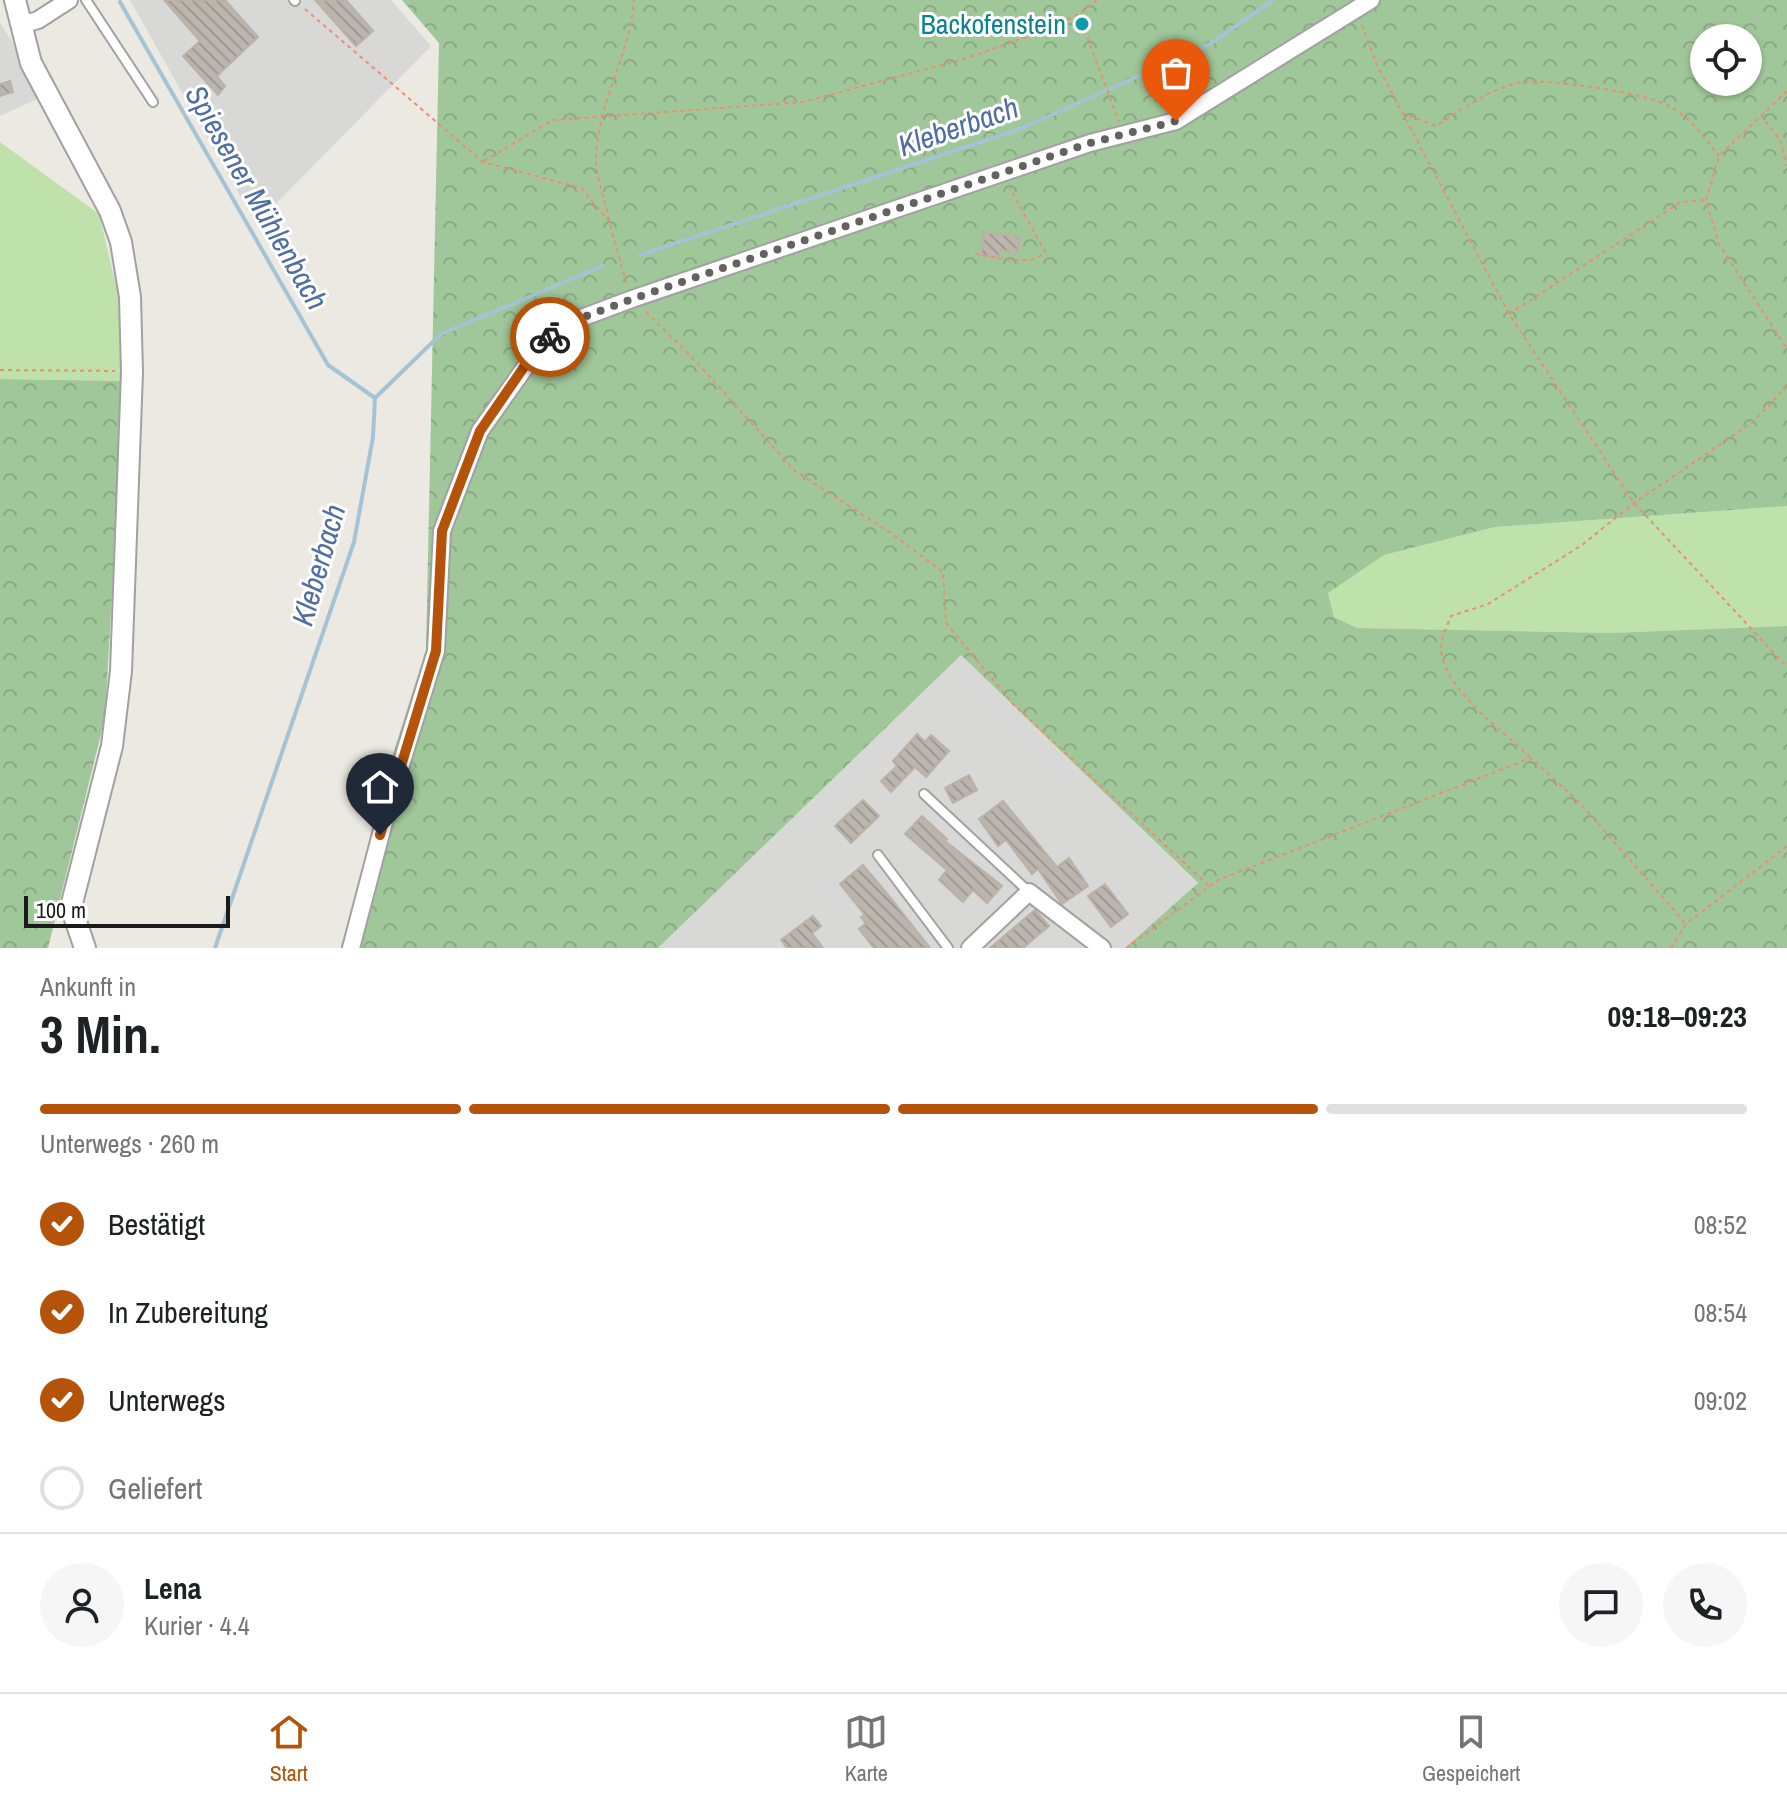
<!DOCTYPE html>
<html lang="de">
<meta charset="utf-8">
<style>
:root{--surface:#fff;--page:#f6f6f6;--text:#202124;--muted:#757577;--line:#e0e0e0;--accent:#b45309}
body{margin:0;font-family:"Archivo Narrow",sans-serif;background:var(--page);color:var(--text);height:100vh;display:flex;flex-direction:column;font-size:30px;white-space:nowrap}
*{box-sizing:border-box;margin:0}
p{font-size:26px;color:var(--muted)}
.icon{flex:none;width:44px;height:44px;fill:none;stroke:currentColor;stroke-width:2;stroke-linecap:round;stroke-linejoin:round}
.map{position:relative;height:948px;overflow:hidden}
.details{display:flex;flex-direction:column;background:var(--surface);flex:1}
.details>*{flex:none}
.controls{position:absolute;left:1690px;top:24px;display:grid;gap:16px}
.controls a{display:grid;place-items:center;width:72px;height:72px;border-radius:50%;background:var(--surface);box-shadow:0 2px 6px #0004;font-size:40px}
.scale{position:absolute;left:24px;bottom:20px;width:206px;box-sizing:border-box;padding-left:8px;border:4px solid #1a1a1a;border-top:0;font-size:22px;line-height:28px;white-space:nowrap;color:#1a1a1a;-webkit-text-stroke:6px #fff;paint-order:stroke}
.pin{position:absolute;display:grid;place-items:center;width:68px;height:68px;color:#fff;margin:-82px -34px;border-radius:50% 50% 50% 0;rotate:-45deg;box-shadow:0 0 8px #0007}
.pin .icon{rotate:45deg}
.courier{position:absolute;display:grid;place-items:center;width:80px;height:80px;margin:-40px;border:6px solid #b45309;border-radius:50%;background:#fff;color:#222;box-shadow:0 2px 10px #0007}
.headline em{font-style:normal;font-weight:800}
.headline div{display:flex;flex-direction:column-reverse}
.headline{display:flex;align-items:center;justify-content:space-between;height:136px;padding:0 40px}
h1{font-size:52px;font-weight:800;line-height:60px}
.bar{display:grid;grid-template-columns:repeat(4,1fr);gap:12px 8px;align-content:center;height:96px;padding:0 40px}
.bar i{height:10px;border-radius:6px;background:var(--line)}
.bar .active{background:var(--accent)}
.bar p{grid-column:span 4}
.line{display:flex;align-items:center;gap:20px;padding:0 40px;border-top:2px solid var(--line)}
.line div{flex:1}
.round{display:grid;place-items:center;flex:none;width:84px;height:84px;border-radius:42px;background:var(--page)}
ol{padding:0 40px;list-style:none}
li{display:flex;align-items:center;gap:24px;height:88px}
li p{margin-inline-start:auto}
li .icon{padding:8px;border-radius:50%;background:var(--accent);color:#fff;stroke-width:4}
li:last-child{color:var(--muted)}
li i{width:44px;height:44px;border:4px solid var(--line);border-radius:50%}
.menu{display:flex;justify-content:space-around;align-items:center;height:112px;border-top:2px solid var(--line);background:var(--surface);font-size:22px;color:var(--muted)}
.menu a{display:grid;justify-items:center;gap:4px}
.menu .active{color:var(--accent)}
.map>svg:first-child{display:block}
</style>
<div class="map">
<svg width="1787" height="948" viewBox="0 0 1787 948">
<defs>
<pattern id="forest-crowns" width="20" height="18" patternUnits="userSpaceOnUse" patternTransform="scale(2)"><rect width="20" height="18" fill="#a0c799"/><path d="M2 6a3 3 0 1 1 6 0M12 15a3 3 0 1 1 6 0" fill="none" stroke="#89aa83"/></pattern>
<pattern id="building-back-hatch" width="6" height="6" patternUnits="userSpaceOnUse" patternTransform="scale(2)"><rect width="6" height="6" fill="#bbb5ae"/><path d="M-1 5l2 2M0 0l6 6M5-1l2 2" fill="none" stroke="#a09b95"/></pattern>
</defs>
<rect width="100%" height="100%" fill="#ebe9e1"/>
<g fill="#d8d8d7">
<path d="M130,0H391L431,46L256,224Z"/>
<path d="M0,23L46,95L0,116Z"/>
<path d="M961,654L1198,884L1125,948H658Z"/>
</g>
<g fill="#bee2aa">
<path d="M0,142L99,214L118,294L124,381L0,379Z"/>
<path d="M1787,506V626L1609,633L1357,628L1334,617L1328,593L1384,555L1495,527Z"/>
</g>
<g fill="url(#forest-crowns)" fill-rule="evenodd">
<path d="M402,0H1787V506L1495,527L1384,555L1328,593L1334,617L1357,628L1609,633L1787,626V948H1125L1198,883L961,655L658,948H341L367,868L380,795L426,650L439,43ZM1704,38H1748V82H1704Z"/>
<path d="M0,379L124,381L105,718L48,948H0Z"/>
</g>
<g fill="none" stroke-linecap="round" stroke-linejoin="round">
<g stroke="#a4c4d6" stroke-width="4">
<path d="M120,2L328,365L375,398"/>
<path d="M640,255L1018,130L1210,44L1273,0"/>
<path d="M215,948L354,542L373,437L375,398L441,334L603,266"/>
</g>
</g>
<g fill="url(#building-back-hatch)" stroke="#bbb2a5" stroke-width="2">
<path d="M164,0H225L258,37L217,76L225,86L218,95L183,56L200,41Z"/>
<path d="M315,0H346L373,31L356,46Z"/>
<path d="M10,81L13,92L0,96V84Z"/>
<path d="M984,232L1020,237L1017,253L1000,250L999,258L981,255Z"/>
<path d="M917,734L925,742L931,735L949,751L926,777L915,767L891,792L881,781L897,766L893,761Z"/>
<path d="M969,775L977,790L953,803L945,788Z"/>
<path d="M863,800L879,816L851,843L835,826Z"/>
<path d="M1003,801L1057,867L1069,858L1088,886L1062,904L1038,869L1032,874L1006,840L998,846L979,819Z"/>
<path d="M922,816L947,839L945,841L1002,886L987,903L973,890L963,902L939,880L947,870L905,834Z"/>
<path d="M863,865L889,896L930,948H874L859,929L866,923L861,917L865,915L840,884Z"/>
<path d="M1105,884L1128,914L1111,927L1088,896Z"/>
<path d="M1035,910L1049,926L1023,948H990Z"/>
<path d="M813,916L821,926L812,933L823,948H787L781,940Z"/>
</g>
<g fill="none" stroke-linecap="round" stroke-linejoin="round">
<g stroke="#a1a1a1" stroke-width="12">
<g id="service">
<path d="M86,0L153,102"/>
<path d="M294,0L295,1"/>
<path d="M924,794L1029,892"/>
<path d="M878,855L948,948"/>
</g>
</g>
<g stroke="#a1a1a1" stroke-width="20">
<g id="minor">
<path d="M21,25L38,20L69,0"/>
<path d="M351,948L388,807L436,651L442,531L480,431L541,345L568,323L632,299L1090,143L1176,121L1371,0"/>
<path d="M970,948L1029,892L1102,948"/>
</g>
</g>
<g stroke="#a1a1a1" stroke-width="24">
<path id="tertiary" d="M15,0L31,63L110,211L121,242L130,297L132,372L121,671L112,746L71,907L85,948"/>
</g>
<g stroke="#ed8d70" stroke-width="2" stroke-dasharray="4 4" stroke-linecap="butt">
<path d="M305,9L483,162L581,188L609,221L627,285"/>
<path d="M1079,15L1119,122"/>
<path d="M1362,25L1376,63L1509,314L1634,503L1787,667"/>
<path d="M1787,91L1719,156L1706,200L1719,244L1787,349"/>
<path d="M1402,113L1436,126C1460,110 1489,90 1517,83C1540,77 1646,93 1667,105C1690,117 1703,135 1719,156"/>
<path d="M1761,115L1780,140L1787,166"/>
<path d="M484,161L553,120L803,102L961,60L1038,33L1079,14L1097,0"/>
<path d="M609,220C606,203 595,174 596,158C597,105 630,55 634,0"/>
<path d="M975,254C994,256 1031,268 1045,252L1010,188"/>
<path d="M646,312L689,354L795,471L891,533L943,572L946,623L1013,704L1209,886"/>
<path d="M1509,314L1681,202L1705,200"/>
<path d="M0,370L115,371"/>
<path d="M1530,757C1503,730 1433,683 1442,640C1444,632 1448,624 1451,616L1488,604L1582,545L1634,503L1752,423L1787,386"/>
<path d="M1126,948L1218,880L1531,758L1580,803L1686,924"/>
<path d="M1671,948L1686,924L1787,846"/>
</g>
<use href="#service" stroke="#fff" stroke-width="8"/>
<use href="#minor" stroke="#fff" stroke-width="16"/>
<use href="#tertiary" stroke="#fff" stroke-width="20"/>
</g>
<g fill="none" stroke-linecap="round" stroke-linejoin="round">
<path stroke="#636260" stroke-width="8" stroke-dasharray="0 14.4" d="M550,337L568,323L632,299L1090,143L1176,121"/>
<path stroke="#b45309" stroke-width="10" d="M380,835L436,651L442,531L480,431L526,364L550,337"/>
</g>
<circle fill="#0f9aa8" stroke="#fff" stroke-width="3" cx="1082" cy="24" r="8"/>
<g text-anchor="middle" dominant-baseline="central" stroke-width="6" stroke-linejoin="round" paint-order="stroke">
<g font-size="28" fill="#0d838f" stroke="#fff" text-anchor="end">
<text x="1066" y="24">Backofenstein</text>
</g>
<g font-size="30" font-style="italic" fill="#506ea1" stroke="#fff">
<text transform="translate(958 126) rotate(-19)">Kleberbach</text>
<text transform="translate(257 197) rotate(60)">Spiesener Mühlenbach</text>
<text transform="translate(318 565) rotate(-74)">Kleberbach</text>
</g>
</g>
</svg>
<div class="controls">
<a><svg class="icon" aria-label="locate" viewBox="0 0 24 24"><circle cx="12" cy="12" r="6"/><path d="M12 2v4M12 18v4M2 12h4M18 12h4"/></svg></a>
</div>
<div class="scale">100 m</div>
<div class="pin" style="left:1176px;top:121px;background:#ea580c"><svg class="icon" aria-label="bag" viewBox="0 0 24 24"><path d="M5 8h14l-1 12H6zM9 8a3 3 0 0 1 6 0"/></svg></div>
<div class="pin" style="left:380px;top:835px;background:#1f2937"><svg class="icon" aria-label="home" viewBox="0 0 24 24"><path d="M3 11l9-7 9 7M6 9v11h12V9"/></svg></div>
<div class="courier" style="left:550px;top:337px"><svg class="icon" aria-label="bike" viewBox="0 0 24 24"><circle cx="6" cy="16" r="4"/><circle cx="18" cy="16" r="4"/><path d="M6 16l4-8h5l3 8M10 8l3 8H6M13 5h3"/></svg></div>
</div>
<section class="details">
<div class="headline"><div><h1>3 Min.</h1><p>Ankunft in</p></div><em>09:18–09:23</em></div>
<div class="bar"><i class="active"></i><i class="active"></i><i class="active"></i><i></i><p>Unterwegs · 260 m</p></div>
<ol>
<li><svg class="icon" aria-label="check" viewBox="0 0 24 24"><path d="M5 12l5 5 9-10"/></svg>Bestätigt<p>08:52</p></li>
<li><svg class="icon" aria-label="check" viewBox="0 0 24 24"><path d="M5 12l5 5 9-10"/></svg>In Zubereitung<p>08:54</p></li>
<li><svg class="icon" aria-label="check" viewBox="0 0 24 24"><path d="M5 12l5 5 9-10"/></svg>Unterwegs<p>09:02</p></li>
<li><i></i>Geliefert</li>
</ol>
<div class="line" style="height:144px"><a class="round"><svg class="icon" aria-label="person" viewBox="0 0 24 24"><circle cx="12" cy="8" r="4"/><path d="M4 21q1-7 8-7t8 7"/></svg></a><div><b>Lena</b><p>Kurier · 4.4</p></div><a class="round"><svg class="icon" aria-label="chat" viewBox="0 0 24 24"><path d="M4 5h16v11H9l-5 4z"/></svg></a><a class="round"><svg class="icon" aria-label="phone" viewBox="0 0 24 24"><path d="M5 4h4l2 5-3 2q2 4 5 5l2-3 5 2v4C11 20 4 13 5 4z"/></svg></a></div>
</section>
<nav class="menu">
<a class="active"><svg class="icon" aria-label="home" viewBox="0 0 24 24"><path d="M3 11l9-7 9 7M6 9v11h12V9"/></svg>Start</a>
<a><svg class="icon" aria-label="map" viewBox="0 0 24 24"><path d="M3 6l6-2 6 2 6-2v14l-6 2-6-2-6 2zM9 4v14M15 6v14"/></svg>Karte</a>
<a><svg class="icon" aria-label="saved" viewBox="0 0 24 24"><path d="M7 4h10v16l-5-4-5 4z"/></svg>Gespeichert</a>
</nav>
